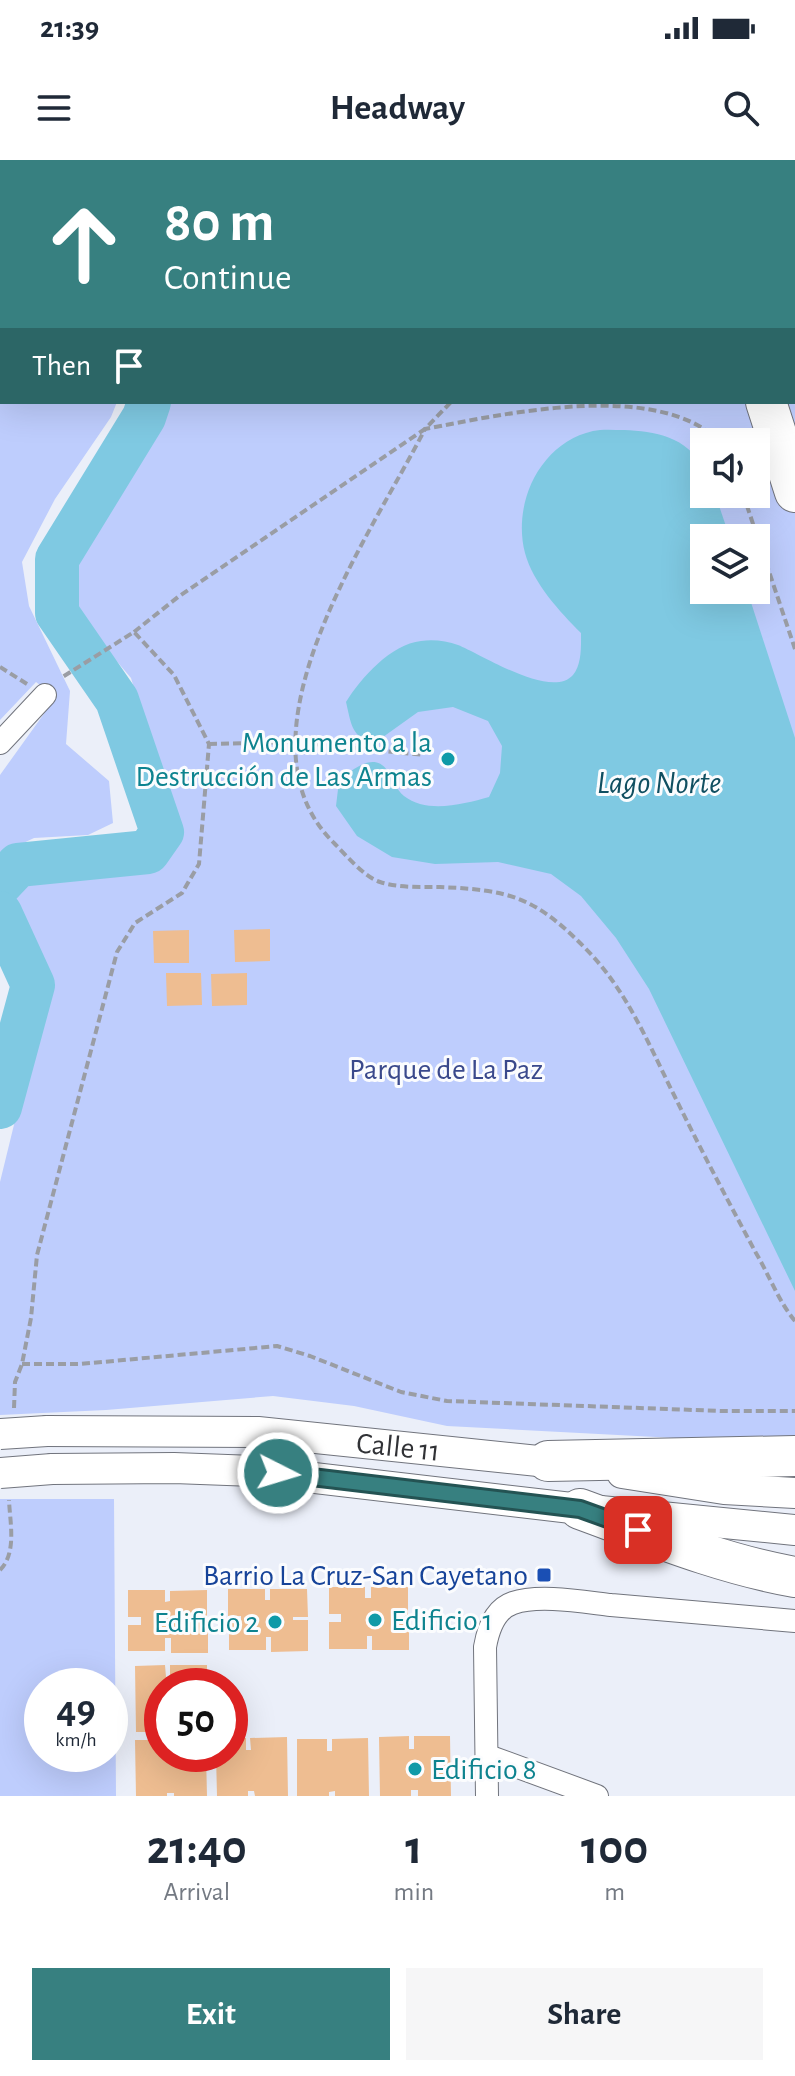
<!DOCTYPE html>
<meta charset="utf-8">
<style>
:root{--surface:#fff;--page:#f6f6f7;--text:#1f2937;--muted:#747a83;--accent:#378080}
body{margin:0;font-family:"Alegreya Sans",sans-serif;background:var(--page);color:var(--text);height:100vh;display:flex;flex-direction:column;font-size:30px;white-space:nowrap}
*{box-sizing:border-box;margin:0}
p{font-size:26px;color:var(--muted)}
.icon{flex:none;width:44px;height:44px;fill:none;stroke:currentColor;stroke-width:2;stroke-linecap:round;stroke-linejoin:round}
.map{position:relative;height:1636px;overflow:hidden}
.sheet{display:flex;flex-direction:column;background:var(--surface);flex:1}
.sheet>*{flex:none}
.guide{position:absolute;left:0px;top:0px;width:796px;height:244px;box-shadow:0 8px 32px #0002;background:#378080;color:#fff;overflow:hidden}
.controls{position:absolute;left:690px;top:268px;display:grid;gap:16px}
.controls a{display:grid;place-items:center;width:80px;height:80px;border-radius:0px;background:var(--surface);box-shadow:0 8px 32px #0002;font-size:40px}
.speed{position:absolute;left:24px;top:1508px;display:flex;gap:16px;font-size:40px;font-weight:700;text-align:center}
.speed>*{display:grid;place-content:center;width:104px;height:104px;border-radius:50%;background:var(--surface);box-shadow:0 8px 32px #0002;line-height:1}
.speed small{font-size:20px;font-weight:400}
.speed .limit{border:12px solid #d22;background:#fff;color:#111}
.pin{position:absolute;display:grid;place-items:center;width:68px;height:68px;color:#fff;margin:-34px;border-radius:16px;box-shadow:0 4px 12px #0006}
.me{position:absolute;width:88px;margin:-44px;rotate:95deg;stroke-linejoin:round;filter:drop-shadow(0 0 6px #0008)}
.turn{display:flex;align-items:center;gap:28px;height:168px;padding:0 32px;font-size:36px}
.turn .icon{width:104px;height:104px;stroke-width:2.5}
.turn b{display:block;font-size:56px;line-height:68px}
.then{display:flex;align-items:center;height:76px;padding:0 32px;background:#0003;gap:16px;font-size:30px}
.eta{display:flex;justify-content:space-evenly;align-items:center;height:136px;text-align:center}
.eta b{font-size:48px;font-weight:600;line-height:56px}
.cta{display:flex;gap:16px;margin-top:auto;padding:16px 32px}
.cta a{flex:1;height:92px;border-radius:0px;background:var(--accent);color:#fff;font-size:32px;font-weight:600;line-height:92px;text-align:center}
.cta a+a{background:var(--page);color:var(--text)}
.status{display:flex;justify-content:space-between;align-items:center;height:56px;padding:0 40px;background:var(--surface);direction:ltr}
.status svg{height:22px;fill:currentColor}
header{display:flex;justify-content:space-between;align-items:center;height:104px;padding:0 32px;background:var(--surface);font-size:36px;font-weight:600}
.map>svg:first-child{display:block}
.green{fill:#becdfd;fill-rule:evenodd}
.water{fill:#7fc9e2}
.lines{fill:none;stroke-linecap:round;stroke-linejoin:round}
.river{stroke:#7fc9e2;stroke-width:44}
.building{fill:#eebd91}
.lane-casing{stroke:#71747d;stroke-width:13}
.street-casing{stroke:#71747d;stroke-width:24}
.secondary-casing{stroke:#71747d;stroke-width:32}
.highway-casing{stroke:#71747d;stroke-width:42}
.path{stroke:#9a9da4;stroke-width:4;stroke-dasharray:8 4;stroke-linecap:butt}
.lane{stroke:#fff;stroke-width:11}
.street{stroke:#fff;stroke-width:22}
.secondary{stroke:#fff;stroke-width:30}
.highway{stroke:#fff;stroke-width:40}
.secondary-bridge-casing{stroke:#71747d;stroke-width:32;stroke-linecap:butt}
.secondary-bridge{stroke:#fff;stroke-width:30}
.route-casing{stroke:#245353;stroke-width:20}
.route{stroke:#378080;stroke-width:14}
.culture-dot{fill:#0f9aa8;stroke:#fbfcfe;stroke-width:3}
.transit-dot{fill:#1a4fb4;stroke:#fbfcfe;stroke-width:3}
.labels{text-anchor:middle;stroke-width:6;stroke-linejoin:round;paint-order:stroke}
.culture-label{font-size:30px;fill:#0d838f;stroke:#fbfcfe;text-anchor:end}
.park-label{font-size:30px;fill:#3a498c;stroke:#fbfcfe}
.street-label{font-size:30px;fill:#313236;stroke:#fbfcfe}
.transit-label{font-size:30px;fill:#164399;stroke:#fbfcfe;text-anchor:end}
.water-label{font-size:32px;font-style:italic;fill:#104f61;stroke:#fbfcfe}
</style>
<div class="status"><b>21:39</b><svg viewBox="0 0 49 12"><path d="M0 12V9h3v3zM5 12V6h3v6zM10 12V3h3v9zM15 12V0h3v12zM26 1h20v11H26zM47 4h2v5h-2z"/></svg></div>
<header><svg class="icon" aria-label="menu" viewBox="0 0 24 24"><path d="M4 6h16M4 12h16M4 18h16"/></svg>Headway<svg class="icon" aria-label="search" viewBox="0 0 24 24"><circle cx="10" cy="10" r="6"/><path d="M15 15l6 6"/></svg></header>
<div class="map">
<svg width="795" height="1636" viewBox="0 0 795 1636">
<rect width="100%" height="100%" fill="#ebeff9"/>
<g class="green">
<path d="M0 0H205L2 2V242H117L111 257 55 339 22 402 29 446 70 531 66 584 109 621 113 663 88 675 34 678 0 694V615L56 537 36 522 0 560Z"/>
<path d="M244 0H795V1281L675 1278 447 1266 354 1246 273 1236 106 1250 0 1255V1022L45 838 41 803 12 740 29 720 151 703 181 682 131 518 75 452 71 410 83 397 170 242H794V2H243ZM704 282H756V334H704ZM704 378H756V430H704Z"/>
<path d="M0 1339H114L116 1636H0ZM42 1526H110V1594H42Z"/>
</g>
<path class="water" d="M624 270C654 271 688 277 703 308 706 315 704 326 704 334H715L730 378H704V430H747L795 578V1131L649 829 616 778 581 736 551 714 498 702 435 704 392 697 357 676 336 646 339 621C351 611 373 591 387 610 393 618 396 630 404 636 427 654 464 644 489 637L500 613 502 586 488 561 453 547 418 552 376 582C351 580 351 562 346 542 361 518 391 484 421 481 433 479 447 481 458 485 481 494 551 540 573 515 582 504 581 486 581 473 560 452 533 423 525 393 512 343 540 283 593 271 602 269 614 270 624 270Z"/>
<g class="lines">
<g class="river">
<path d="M230 2V0"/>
<path d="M0 724 18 705 148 692 162 672 117 540 57 453V399L144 257 149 242"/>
<path d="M0 753 33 825 0 947"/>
</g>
</g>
<g class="building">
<path d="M270 769V801L235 802 234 770Z"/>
<path d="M189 770V803H154L153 771Z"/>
<path d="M166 813H201L202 845 167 846Z"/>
<path d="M247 813V845L212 846 211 814Z"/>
<path d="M329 1427H365V1438H371V1427H408V1456H394V1458H409V1490H372V1476H367V1489H329V1462H341V1454H329Z"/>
<path d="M228 1429H265V1440H270V1429H307L308 1457H293V1460H308V1491L271 1492V1477H266V1490H229V1463H241V1456H228Z"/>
<path d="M128 1430H165V1442L170 1441V1431L207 1430V1458H192V1462H208V1493H171V1478H165V1491H128V1465H141V1457H128Z"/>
<path d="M165 1505 166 1517H170V1505H207V1526H162V1572H136L135 1506Z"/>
<path d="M409 1576V1589H414V1576H450L451 1636H418V1630H411V1636H380L379 1577Z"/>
<path d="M287 1577 288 1636H255L254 1631H248V1636H217L216 1594H230V1578H246V1590H251L250 1578Z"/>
<path d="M368 1578 369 1636H335V1631L329 1632V1636H297V1579H327V1591H332V1579Z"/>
<path d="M135 1580H162V1594H206L207 1636H174V1633H167V1636H136Z"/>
</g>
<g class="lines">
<g class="lane-casing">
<path id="lane" d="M0 102H2"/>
</g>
<g class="street-casing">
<g id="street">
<path d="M0 583 45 535"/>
<path d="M488 1596 597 1636"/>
<path d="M487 1636 485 1487C488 1470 495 1449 513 1443 539 1434 584 1442 611 1445 673 1450 734 1456 795 1461"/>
</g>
</g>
<g class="secondary-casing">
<g id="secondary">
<path id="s1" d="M47 1271 258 1272 567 1304"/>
<path d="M52 1309 174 1308 254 1311 580 1349 795 1370"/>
<path d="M622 1313 724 1329 795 1333"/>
</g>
</g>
<g class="highway-casing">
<g id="highway">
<path d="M686 0 687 2"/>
<path d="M744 0 745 2"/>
<path d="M794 146 795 149"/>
<path d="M766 242 795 332"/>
<path d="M548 1301 795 1296"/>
<path d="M580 1349C651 1375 721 1404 795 1417"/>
</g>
</g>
<g class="path">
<path d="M566 2 567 0"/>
<path d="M720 282C658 219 504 254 425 269 373 372 226 577 334 683 346 695 364 717 380 722 399 728 421 727 440 727 510 730 535 737 585 788 627 830 649 885 675 937 701 990 728 1041 756 1093 769 1115 779 1142 795 1161"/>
<path d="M743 334 795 489"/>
<path d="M134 472 178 437 425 269 451 242"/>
<path d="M0 507 27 524"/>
<path d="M209 584 294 582 424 595"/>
<path d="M22 1204H80L277 1186 310 1196 401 1232 447 1241 722 1251H795"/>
<path d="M14 1248 15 1222 22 1204 31 1158 37 1095 117 792 135 763 182 733 199 704 209 584 174 515 134 472 61 518"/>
<path d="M0 1410C17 1393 10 1363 9 1340"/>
</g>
<use href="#lane" class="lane"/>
<use href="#street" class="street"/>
<use href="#secondary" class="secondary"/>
<use href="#highway" class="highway"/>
<g class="secondary-bridge-casing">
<g id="secondary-bridge">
<path d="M0 1274 47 1271"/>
<path d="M0 1313 52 1309"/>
</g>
</g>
<use href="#secondary-bridge" class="secondary-bridge"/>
</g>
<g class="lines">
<g class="route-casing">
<path id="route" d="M278 1313 580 1349 638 1370"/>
</g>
<use href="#route" class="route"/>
</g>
<g class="culture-dot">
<circle cx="448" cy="599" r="8"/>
<circle cx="375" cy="1460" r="8"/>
<circle cx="275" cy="1462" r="8"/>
<circle cx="415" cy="1609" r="8"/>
</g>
<rect class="transit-dot" x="536" y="1407" width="16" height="16" rx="4"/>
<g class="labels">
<g class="culture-label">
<text x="432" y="592">Monumento a la<tspan x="432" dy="34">Destrucción de Las Armas</tspan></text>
<text x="391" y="1470" text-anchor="start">Edificio 1</text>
<text x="259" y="1472">Edificio 2</text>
<text x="431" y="1619" text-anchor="start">Edificio 8</text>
</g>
<g class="park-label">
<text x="446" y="919">Parque de La Paz</text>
</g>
<g class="street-label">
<text dy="10" stroke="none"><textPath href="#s1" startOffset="352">Calle 11</textPath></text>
</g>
<g class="transit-label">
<text x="528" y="1425">Barrio La Cruz-San Cayetano</text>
</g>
<g class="water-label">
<text x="659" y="633">Lago Norte</text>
</g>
</g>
</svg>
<div class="controls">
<a><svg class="icon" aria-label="sound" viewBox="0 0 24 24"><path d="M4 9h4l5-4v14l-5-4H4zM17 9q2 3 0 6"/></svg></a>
<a><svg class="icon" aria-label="layers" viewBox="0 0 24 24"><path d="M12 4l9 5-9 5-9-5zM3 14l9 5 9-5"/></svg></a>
</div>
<div class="speed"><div>49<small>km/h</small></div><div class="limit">50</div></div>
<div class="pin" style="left:638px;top:1370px;background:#d93025"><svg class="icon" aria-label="arrive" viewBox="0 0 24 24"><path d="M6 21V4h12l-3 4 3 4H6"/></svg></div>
<svg class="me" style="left:278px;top:1313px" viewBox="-20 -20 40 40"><circle r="17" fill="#378080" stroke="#fff" stroke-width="3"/><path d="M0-11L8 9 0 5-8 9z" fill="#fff"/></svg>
<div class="guide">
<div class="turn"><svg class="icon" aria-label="ahead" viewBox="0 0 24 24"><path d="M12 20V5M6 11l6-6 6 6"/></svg><div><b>80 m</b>Continue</div></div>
<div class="then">Then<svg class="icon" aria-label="arrive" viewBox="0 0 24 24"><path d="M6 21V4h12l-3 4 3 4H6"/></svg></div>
</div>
</div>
<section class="sheet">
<div class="eta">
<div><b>21:40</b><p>Arrival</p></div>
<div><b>1</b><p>min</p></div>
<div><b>100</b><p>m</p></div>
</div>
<div class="cta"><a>Exit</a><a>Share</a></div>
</section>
